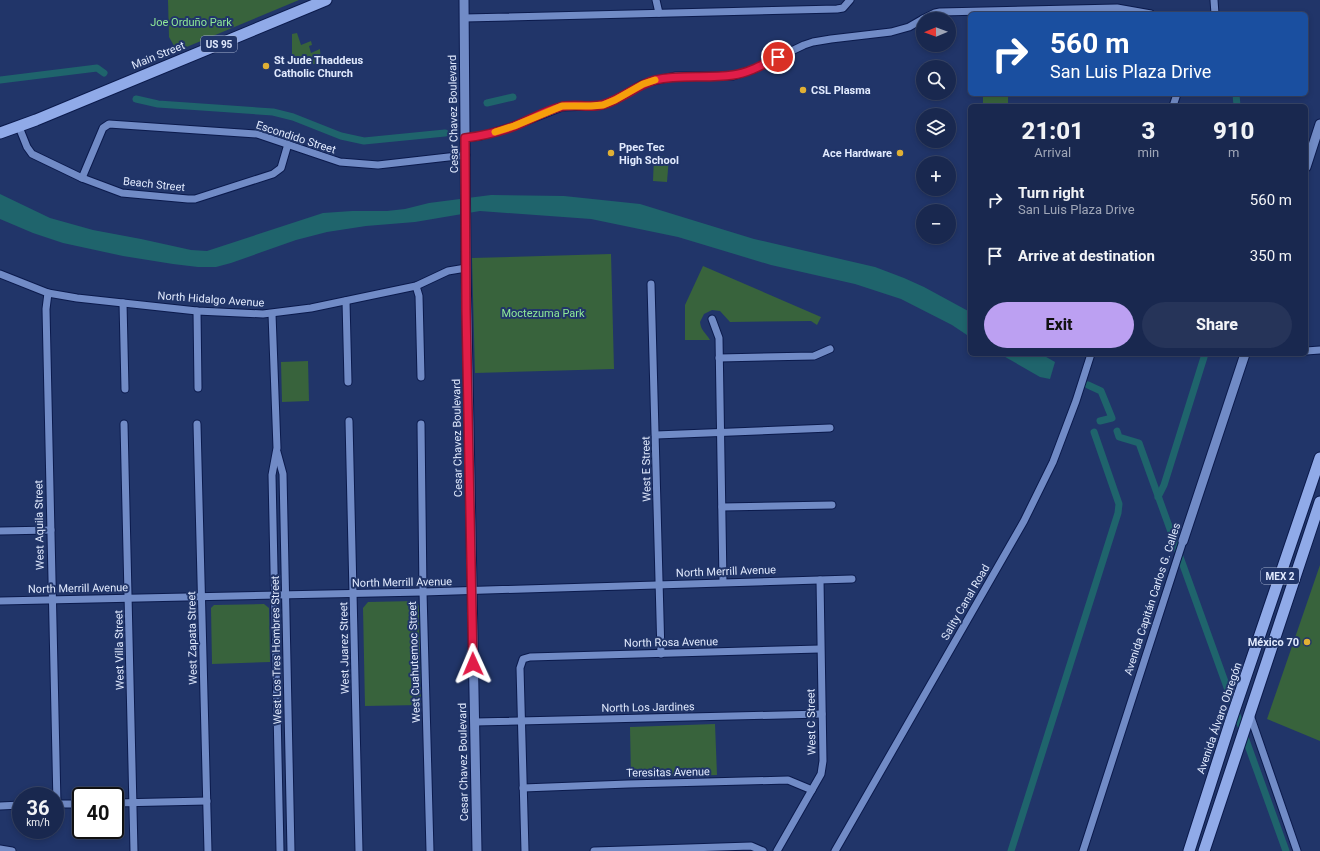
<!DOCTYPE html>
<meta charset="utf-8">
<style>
:root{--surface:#19284f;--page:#263459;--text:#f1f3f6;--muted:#9fa6b7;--line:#374466;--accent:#bca0f2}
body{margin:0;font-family:Roboto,sans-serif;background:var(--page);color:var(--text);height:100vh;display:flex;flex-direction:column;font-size:15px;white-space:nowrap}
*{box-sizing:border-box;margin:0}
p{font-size:13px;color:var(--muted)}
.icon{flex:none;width:22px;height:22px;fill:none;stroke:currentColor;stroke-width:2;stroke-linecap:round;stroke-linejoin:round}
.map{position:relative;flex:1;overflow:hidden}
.side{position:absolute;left:968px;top:104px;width:340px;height:252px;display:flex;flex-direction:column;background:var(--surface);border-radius:6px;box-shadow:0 2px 6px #0003,0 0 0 1px var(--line)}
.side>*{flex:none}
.banner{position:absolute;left:968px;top:12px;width:340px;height:84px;border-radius:6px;box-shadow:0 2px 6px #0003,0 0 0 1px var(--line);background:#1a4fa0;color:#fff;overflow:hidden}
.needle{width:26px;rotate:269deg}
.buttons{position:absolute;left:916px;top:12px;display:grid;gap:8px}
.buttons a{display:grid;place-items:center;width:40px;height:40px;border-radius:50%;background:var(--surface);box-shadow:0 2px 6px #0003,0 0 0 1px var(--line);font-size:20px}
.speed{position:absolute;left:12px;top:787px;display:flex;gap:8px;font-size:20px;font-weight:700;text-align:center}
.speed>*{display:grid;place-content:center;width:52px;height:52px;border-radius:50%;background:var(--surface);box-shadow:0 2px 6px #0003,0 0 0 1px var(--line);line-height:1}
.speed small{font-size:10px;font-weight:400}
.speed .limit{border:2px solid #111;border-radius:6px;background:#fff;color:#111}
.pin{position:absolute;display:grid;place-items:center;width:34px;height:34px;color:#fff;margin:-17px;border:2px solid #fff;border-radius:50%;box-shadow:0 1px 4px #0007}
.me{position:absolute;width:44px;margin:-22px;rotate:359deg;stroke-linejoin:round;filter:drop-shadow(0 0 3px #0008)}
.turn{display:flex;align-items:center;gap:14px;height:84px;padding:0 16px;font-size:18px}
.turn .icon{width:52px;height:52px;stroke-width:2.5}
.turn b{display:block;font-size:28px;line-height:34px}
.eta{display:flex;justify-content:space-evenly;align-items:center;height:68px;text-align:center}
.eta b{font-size:24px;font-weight:800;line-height:28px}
.cta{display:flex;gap:8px;margin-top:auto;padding:8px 16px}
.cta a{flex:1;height:46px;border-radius:24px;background:var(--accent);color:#111;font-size:16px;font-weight:800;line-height:46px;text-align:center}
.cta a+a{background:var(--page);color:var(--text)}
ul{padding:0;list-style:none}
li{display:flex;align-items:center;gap:12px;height:56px;padding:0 16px}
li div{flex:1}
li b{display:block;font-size:15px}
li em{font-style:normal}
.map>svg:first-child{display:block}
.green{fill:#38633c}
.water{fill:#1f646c}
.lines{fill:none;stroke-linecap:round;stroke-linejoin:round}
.canal{stroke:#1f646c;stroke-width:7}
.minor-casing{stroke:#0b1a4c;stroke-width:9}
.tertiary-casing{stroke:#0b1a4c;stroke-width:11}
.trunk-casing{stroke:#0b1a4c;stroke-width:13}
.minor{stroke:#718bc6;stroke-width:7}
.tertiary{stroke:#718bc6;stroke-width:9}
.trunk{stroke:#90aae8;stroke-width:11}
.route-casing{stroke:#92132f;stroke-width:10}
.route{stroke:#e11d48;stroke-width:7}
.slow{stroke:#f59e0b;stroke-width:7}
.poi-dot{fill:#e0b034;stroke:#213569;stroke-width:1.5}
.labels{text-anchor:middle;stroke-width:4;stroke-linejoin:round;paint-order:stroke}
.shield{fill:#213569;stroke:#a7b4d1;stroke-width:1}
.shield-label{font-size:10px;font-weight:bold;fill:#e1eafe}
.park-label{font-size:11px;fill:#8fe997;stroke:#213569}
.street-label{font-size:11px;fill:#e1eafe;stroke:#213569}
.poi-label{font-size:11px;font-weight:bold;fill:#e1eafe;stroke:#213569;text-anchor:start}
</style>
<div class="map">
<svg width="1320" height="851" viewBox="0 0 1320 851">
<rect width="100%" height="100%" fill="#213569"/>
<g class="green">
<path d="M168 0H299L177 51 169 37Z"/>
<path d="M297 33 301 45 311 41 312 45 309 46 311 53 320 49 321 64H292V34Z"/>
<path d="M1008 95V106H983V96Z"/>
<path d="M654 156 669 157 667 182 653 181Z"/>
<path d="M611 254 614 369 475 373 472 258Z"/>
<path d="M703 266 821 317 817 325 811 321 730 322 720 311 712 310 704 314 700 322C701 331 706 333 710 340H685V305Z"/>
<path d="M308 361 309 401 282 402 281 362Z"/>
<path d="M1320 565V741L1267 719Z"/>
<path d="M415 601 419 606 421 705 365 706 363 608 368 602Z"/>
<path d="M264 604 269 608 270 662 212 664 211 608 214 605Z"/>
<path d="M715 724 717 775 631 778 630 727Z"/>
</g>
<g class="water">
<path d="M0 194 50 218 93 230 141 239 191 250 207 251 323 213 352 211H387L405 209 429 203 491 195 564 196 640 204 754 239 875 267 904 278 924 287 970 312V337L952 325 901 299 855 284 771 265 678 237 591 219 480 211 415 222 366 226 327 232 296 240 231 263 216 267H198L173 264 123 256 63 243 33 233 0 219Z"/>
<path d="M1000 354H1041L1055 362 1050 379 1040 377Z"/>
</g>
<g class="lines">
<g class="canal">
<path d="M0 80 97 68 104 73"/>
<path d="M1236 94 1237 106"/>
<path d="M136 99 158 104 273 112 293 117 341 136 364 141 445 133"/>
<path d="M487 103 513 97"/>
<path d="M1088 385 1101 391 1112 418 1100 421"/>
<path d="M1117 431 1119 437 1139 443 1286 851"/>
<path d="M1158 497 1164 485 1205 354"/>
<path d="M1011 851 1118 513 1119 504 1094 432"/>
</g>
<g class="minor-casing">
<g id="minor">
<path d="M656 0 659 13"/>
<path d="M1214 0 1215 14"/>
<path d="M464 18 837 9 843 8 850 0"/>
<path d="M923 19 935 13 940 12 1117 8 1151 14"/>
<path d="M1173 106 1177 94"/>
<path d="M19 127 27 147 32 154 82 178 122 193 188 199H195L273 174 281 168 288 144"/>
<path d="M465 138 481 136 511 127 562 107 591 106 603 105 615 100 643 84 653 81 676 76H733L754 69 804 45 813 42 831 39 891 32 909 27 923 19"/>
<path d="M82 178 103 128 109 124 257 134 340 162 378 165 466 155"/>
<path d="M0 274 48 293 77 298 197 311 263 314 311 308 416 286 448 271 466 268"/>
<path d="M651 284 661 654"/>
<path d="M416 286 419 296 421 377"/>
<path d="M48 293 46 309 57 804"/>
<path d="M346 301 348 382"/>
<path d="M123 303 125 389"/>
<path d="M197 311 198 388"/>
<path d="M272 314 277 448 272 475 280 851"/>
<path d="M712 319 719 338 723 582"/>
<path d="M1306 351 1320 350"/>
<path d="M719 358 814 356 830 349"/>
<path d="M349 421 359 851"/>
<path d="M124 424 134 851"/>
<path d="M197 424 208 851"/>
<path d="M421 424 423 592 430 851"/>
<path d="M656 435 830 428"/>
<path d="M277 452 283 474 291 851"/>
<path d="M722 507 832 505"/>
<path d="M0 531 51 530"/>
<path d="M0 601 423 592 852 579"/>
<path d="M1250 715 1297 851"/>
<path d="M475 722 822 714"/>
<path d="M523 788 628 784 788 780 812 790"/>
<path d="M115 803 207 801"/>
<path d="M55 804H81"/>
<path d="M0 806 21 805"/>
<path d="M0 849 12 851"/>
<path d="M525 851 520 668 523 659 530 657 820 649"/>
<path d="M594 851 751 846 763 851"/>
<path d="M777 851 821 774 823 761 820 580"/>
<path d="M835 851 1024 521 1053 462 1076 401 1091 354"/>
<path d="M1083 851 1183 541"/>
</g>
</g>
<g class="tertiary-casing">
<g id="tertiary">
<path d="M464 0 466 268 477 851"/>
<path d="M1306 167 1320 124"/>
<path d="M1183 541 1245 354"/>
</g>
</g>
<g class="trunk-casing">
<g id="trunk">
<path d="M0 133 36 120 326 0"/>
<path d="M1189 851 1231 720 1320 458"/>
<path d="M1204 851 1320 502"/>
</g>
</g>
<use href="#minor" class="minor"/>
<use href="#tertiary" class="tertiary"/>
<use href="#trunk" class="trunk"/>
</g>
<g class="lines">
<g class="route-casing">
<path id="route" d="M473 664 466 310 465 138C481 136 498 132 512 127 528 121 544 111 560 107 575 103 591 109 605 104 623 98 637 85 655 80 681 74 707 79 733 75 749 73 764 64 778 57"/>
</g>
<use href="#route" class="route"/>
<path class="slow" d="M495 132 514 126 562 106H591L603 105 615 100 643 84 655 80"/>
</g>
<g class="poi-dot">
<circle cx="266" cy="66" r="4"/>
<circle cx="803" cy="90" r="4"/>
<circle cx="611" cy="153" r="4"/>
<circle cx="900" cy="153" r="4"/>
<circle cx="1307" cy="642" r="4"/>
</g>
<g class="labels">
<g class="shield">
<rect x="201" y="36" width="36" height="16" rx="3"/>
<rect x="1261" y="568" width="38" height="16" rx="3"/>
</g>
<g class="shield-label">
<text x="219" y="48">US 95</text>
<text x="1280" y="580">MEX 2</text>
</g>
<g class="park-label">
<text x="191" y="26">Joe Orduño Park</text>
<text x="543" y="317">Moctezuma Park</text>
</g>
<g class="street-label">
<text transform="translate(158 55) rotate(-22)" y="4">Main Street</text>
<text transform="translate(453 114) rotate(-91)" y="4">Cesar Chavez Boulevard</text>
<text transform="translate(296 137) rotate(18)" y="4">Escondido Street</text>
<text transform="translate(154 184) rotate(6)" y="4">Beach Street</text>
<text transform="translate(211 299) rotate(4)" y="4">North Hidalgo Avenue</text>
<text transform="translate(457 438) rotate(-91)" y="4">Cesar Chavez Boulevard</text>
<text transform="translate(646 469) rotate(-91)" y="4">West E Street</text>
<text transform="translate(39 525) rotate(-91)" y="4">West Aquila Street</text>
<text transform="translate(726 571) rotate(-2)" y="4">North Merrill Avenue</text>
<text transform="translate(402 582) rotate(-1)" y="4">North Merrill Avenue</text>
<text transform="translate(78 588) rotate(-1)" y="4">North Merrill Avenue</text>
<text transform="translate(1152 599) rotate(-72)" y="4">Avenida Capitán Carlos G. Calles</text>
<text transform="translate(965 602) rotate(-60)" y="4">Sality Canal Road</text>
<text transform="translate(192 638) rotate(-91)" y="4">West Zapata Street</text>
<text transform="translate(671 642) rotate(-1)" y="4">North Rosa Avenue</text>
<text transform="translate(344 648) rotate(-91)" y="4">West Juarez Street</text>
<text transform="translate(119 650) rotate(-91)" y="4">West Villa Street</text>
<text transform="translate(276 650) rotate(-91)" y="4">West Los Tres Hombres Street</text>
<text transform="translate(414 662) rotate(-92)" y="4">West Cuahutemoc Street</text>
<text transform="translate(648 707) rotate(-1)" y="4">North Los Jardines</text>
<text transform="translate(1219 718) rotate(-71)" y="4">Avenida Álvaro Obregón</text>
<text transform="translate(811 722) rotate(-91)" y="4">West C Street</text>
<text transform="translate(463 762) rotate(-91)" y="4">Cesar Chavez Boulevard</text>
<text transform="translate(668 772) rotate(-1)" y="4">Teresitas Avenue</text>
</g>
<g class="poi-label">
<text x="274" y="64">St Jude Thaddeus<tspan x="274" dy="13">Catholic Church</tspan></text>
<text x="811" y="94">CSL Plasma</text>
<text x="619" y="151">Ppec Tec<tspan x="619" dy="13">High School</tspan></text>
<text x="892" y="157" text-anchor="end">Ace Hardware</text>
<text x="1299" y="646" text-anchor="end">México 70</text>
</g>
</g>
</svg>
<div class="buttons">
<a><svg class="needle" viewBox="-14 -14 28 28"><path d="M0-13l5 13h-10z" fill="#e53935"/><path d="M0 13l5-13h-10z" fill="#9fa6b7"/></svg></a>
<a><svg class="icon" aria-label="search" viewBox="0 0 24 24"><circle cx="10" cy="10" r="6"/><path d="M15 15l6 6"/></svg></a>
<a><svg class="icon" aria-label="layers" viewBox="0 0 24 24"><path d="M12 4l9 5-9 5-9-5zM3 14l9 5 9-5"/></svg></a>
<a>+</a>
<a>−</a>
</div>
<div class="speed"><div>36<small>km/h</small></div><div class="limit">40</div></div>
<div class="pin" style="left:778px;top:57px;background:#d93025"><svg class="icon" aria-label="arrive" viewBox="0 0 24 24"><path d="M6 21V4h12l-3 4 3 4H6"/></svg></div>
<svg class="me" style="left:473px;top:664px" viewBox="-20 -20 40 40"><path d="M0-17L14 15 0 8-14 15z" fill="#e11d48" stroke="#fff" stroke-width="4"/></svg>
<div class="banner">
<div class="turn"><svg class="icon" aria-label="right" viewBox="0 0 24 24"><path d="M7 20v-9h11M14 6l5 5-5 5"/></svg><div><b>560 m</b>San Luis Plaza Drive</div></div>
</div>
<section class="side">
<div class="eta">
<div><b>21:01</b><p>Arrival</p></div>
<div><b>3</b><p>min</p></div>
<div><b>910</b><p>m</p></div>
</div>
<ul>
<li><svg class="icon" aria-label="right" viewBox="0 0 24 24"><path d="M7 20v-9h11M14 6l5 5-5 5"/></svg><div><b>Turn right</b><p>San Luis Plaza Drive</p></div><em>560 m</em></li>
<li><svg class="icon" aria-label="arrive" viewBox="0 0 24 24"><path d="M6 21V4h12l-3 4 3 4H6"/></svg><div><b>Arrive at destination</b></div><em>350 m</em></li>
</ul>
<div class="cta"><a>Exit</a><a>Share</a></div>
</section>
</div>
